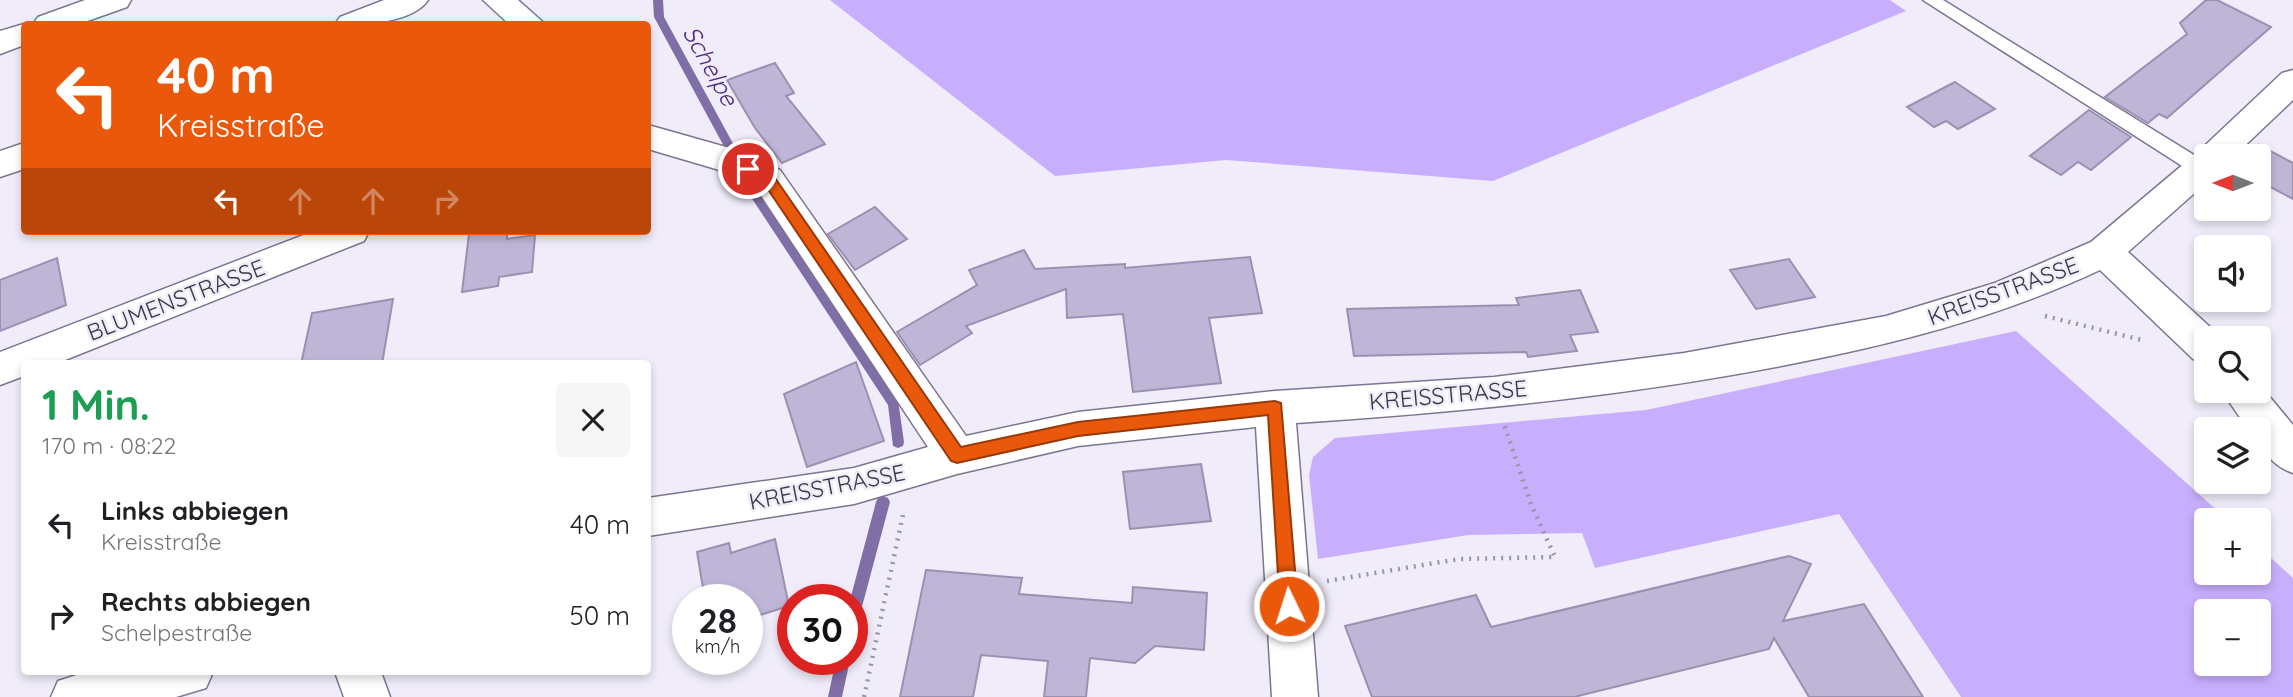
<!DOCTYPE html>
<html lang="de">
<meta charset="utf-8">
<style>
:root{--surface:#fff;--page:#f6f6f6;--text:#202124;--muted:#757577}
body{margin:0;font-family:Quicksand,sans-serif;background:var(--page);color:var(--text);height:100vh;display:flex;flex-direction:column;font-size:26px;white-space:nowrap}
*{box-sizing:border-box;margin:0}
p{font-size:23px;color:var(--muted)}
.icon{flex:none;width:38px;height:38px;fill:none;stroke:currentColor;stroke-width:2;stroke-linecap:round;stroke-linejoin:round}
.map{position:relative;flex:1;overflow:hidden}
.side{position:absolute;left:21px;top:360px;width:630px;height:315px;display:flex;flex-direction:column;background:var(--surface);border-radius:7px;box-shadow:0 4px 10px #0003}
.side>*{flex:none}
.guide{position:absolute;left:21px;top:21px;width:630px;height:214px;border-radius:7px;box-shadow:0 4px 10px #0003;background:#ea580c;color:#fff;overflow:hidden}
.needle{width:46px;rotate:270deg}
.controls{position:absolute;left:2194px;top:144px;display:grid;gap:14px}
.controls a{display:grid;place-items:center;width:77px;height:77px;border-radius:7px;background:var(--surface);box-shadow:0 4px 10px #0003;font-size:35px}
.speed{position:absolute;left:672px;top:584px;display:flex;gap:14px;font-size:35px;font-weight:700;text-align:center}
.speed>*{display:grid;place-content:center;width:91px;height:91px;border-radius:50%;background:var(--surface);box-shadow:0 4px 10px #0003;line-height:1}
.speed small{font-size:18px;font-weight:400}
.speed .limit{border:10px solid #d22;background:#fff;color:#111}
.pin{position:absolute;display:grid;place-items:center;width:60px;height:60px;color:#fff;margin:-30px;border:4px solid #fff;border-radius:50%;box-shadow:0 2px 7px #0007}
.me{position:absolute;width:77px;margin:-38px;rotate:356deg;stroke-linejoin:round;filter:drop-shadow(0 0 5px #0008)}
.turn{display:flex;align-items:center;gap:24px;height:147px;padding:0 21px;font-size:32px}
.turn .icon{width:91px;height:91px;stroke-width:2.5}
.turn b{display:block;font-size:49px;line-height:60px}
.lanes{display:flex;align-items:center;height:66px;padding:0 21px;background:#0003;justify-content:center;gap:35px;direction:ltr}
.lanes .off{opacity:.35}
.round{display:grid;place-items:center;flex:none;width:74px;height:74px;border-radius:7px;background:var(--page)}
.headline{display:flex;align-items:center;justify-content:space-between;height:119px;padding:0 21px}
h1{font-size:42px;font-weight:700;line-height:52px;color:#1e9e55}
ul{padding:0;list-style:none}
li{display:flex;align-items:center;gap:21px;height:91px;padding:0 21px}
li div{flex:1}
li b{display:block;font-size:26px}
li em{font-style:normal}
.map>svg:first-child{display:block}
.green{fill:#c8affd;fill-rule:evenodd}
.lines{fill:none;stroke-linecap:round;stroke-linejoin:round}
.stream{fill:#806ea6;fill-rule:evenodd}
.building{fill:#bfb5d7;stroke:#9a91b1;stroke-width:2}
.lane-casing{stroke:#7d7492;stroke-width:3}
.street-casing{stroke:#7d7492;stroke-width:3}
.path{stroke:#9995a2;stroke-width:4.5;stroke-dasharray:2 6;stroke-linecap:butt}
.lane{fill:#fff;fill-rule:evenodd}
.street{fill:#fff;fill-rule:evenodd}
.route{fill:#ea580c;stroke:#983908;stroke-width:2}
.labels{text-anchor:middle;stroke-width:5;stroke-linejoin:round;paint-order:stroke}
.street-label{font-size:23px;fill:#3b3744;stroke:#f0ecfa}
.water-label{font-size:24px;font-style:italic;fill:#4e2982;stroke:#f0ecfa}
</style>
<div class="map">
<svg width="2293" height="697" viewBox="0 0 2293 697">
<rect width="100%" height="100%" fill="#f0ecfa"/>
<g class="green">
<path d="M830 0H1890L1906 11 1493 181 1226 160 1055 176Z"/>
<path d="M2016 331 2228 520H2207V572H2259V547L2293 578V697H1961L1839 514 1595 568 1582 533 1468 535 1318 559 1309 475 1313 457 1335 438 1646 410ZM2207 611H2259V663H2207Z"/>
</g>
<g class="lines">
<g class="stream">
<path d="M653 0H663L664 17 736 149 735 152H727L654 17Z"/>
<path d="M755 190 759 191 898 400 904 442 903 446 898 448 893 446 888 405 751 197 749 194Z"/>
<path d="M883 496 888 498 890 502 859 618 857 623 852 625V600H850L876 502 878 498Z"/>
<path d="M836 660H850L842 697H828Z"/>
</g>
</g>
<g class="building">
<path d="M2206 0H2217L2271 27 2167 118 2159 114 2148 123 2105 97 2187 34 2180 23Z"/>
<path d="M775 63 794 93 786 96 825 144 782 163 755 128 727 80Z"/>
<path d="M1955 82 1995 109 1958 129 1946 121 1934 127 1907 107Z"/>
<path d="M2089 110 2131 137 2091 170 2078 162 2061 175 2030 156Z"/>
<path d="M2259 145 2293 163V199L2259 181Z"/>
<path d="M875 207 907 239 855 270 828 234Z"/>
<path d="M489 231H507V239L535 235 532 272 499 277 498 286 462 292 469 234Z"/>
<path d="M1024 250 1035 269 1125 264V268L1250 257 1262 313 1209 318 1221 383 1133 392 1123 314 1067 318 1066 289 966 326 972 333 920 365 897 332 977 285 969 270Z"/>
<path d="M57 258 66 305 0 331V280Z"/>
<path d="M1789 259 1815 297 1756 309 1730 270Z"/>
<path d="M1580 290 1598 332 1570 335 1577 351 1528 357 1526 352 1354 356 1347 309 1519 305 1516 298Z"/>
<path d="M393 299 382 364H301L312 313Z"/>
<path d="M856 362 884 441 807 467 784 394Z"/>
<path d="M1201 464 1211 521 1130 529 1123 472Z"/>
<path d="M775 539 789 606 747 619V600H705L697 552 729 543 731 553Z"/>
<path d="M1789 556 1811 564 1783 621 1864 604 1923 697H1809L1774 638 1769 649 1574 697H1372L1345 626 1476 595 1491 627Z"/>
<path d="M926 570 1022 578 1019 594 1132 603 1133 587 1207 593 1204 650 1155 646 1135 663 1090 658 1086 697H1044L1048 661 981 655 973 697H900Z"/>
</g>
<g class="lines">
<g class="lane-casing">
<path id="lane" d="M1923 0H1943L2207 163V173H2193Z"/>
</g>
<g class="street-casing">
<g id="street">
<path d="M85 0H131L127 7 79 24H33L38 17Z"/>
<path d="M384 0H428C413 23 360 26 335 24L340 17Z"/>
<path d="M483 0H518L545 24H509Z"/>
<path d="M24 24H27H24V45L0 54V31Z"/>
<path d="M2293 70V100L2234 156H2207V182L2128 252 2221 337 2207 338V363L2193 359 2100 270C1998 318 1891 345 1781 366 1619 397 1460 412 1296 423L1318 697H1272L1256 427 1078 446 957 474 854 504 648 536V498L854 468 928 447 756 188 716 169 648 149V125L740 151 780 170 966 436 1078 412 1275 391 1494 377 1684 353 1886 316 1995 283 2091 242 2198 152 2282 73Z"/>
<path d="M24 143V169L0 177V151Z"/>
<path d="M314 231H369L364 241 55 364H24V376L0 385V352Z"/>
<path d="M2259 384 2293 425V473C2273 466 2259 450 2259 429H2248L2221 390H2259Z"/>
<path d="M86 672H213L206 688 176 697H51L58 681Z"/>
<path d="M335 672H381L390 697H344Z"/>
</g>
</g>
<g class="path">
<path d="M2045 316 2142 340"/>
<path d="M1327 581 1459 559 1555 557 1531 504 1504 424"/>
<path d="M864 697 904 510"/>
</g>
<use href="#lane" class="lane"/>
<use href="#street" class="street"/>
</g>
<path class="route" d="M748 164 773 175 961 447 1078 422 1275 401 1281 403 1298 606 1295 612 1289 615 1282 612 1280 606 1268 415 1078 436 957 463 951 461 763 182 741 169Z"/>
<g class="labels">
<g class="street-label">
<text transform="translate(2003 291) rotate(-20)" y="8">KREISSTRASSE</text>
<text transform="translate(176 300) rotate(-21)" y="8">BLUMENSTRASSE</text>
<text transform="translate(1448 395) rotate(-5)" y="8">KREISSTRASSE</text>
<text transform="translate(827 487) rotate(-11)" y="8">KREISSTRASSE</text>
</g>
<g class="water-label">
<text transform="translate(710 66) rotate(61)" y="8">Schelpe</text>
</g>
</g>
</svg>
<div class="controls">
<a><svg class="needle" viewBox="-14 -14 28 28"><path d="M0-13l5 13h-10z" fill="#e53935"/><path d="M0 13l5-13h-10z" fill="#757577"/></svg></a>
<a><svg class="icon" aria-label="sound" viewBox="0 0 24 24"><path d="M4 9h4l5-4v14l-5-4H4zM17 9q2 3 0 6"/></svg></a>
<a><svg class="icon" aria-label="search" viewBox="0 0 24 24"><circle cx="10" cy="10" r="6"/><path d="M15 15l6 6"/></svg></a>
<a><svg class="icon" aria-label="layers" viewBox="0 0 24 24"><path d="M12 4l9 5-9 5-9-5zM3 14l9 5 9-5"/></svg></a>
<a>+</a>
<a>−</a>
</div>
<div class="speed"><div>28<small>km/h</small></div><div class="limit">30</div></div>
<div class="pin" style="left:748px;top:169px;background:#d93025"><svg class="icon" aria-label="arrive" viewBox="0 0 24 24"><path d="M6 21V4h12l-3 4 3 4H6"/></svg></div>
<svg class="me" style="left:1289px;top:606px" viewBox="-20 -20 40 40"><circle r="17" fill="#ea580c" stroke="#fff" stroke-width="3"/><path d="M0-11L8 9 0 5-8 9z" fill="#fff"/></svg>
<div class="guide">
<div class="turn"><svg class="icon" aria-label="left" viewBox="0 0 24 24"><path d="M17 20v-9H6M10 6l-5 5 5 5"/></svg><div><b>40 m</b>Kreisstraße</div></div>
<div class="lanes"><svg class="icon" aria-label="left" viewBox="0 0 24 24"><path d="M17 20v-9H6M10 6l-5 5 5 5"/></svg><svg class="icon off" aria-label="ahead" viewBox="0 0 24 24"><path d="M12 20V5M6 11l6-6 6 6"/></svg><svg class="icon off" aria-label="ahead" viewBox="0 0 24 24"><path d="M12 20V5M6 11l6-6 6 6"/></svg><svg class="icon off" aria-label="right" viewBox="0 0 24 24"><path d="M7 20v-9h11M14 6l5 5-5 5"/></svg></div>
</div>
<section class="side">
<div class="headline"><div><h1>1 Min.</h1><p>170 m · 08:22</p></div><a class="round"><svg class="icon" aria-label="close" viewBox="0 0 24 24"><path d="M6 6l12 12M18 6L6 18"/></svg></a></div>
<ul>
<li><svg class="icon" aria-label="left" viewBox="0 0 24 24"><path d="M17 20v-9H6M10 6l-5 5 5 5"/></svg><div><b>Links abbiegen</b><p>Kreisstraße</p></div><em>40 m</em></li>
<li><svg class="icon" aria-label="right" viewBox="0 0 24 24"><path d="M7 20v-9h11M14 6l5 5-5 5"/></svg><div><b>Rechts abbiegen</b><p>Schelpestraße</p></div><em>50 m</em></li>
</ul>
</section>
</div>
